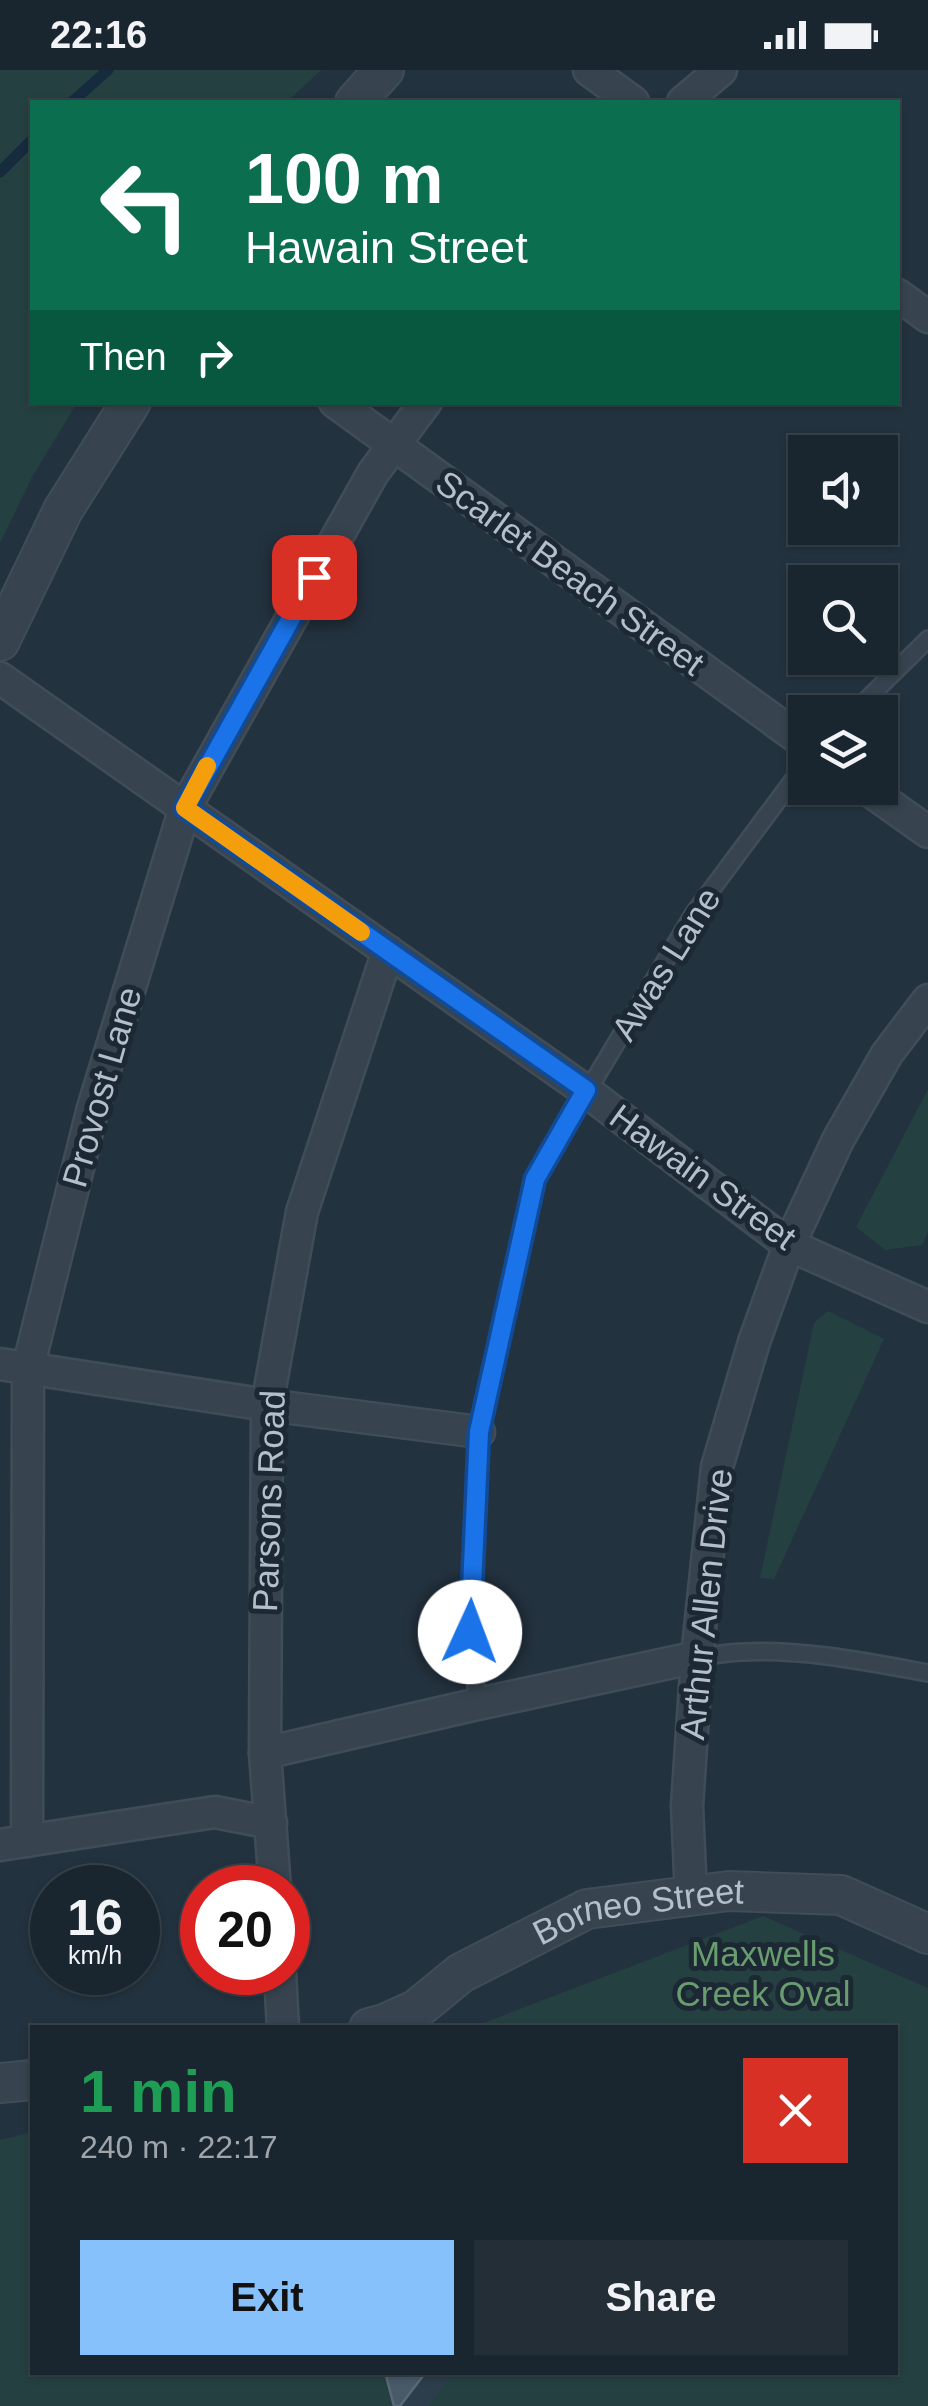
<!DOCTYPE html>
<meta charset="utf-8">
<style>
:root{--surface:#1a262f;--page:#232e37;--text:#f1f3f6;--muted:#9fa5aa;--line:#38434b;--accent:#86c1fc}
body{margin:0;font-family:Arial,sans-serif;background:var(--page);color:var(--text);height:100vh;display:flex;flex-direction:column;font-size:38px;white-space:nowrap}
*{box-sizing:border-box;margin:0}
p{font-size:32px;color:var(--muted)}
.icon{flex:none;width:55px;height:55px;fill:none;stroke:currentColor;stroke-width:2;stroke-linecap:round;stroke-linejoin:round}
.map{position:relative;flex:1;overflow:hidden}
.details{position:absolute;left:30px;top:1955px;width:868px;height:350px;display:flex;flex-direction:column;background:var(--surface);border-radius:0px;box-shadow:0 2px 8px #0004,0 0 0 2px var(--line)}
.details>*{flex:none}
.top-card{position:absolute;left:30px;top:30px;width:870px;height:305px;border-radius:0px;box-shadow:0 2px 8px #0004,0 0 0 2px var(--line);background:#0b6e4f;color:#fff;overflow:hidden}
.fabs{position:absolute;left:788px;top:365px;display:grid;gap:20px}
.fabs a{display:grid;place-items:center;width:110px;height:110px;border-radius:0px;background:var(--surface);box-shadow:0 2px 8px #0004,0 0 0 2px var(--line);font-size:50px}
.speed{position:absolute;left:30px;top:1795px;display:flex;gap:20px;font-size:50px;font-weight:700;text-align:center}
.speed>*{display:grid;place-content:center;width:130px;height:130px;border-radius:50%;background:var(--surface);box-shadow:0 2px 8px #0004,0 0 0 2px var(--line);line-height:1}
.speed small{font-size:25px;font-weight:400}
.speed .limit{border:15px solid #d22;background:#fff;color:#111}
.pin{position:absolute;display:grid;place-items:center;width:85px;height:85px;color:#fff;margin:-42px;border-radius:20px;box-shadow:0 5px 15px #0006}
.me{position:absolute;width:110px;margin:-55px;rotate:2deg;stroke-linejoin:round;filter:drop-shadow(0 0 8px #0008)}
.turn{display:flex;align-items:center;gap:35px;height:210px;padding:0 50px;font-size:45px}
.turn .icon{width:130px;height:130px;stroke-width:2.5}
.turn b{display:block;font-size:70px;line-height:85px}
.then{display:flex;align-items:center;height:95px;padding:0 50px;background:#0003;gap:20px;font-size:38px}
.round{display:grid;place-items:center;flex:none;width:105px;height:105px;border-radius:0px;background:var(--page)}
.overview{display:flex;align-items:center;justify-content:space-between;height:170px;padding:0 50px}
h1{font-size:60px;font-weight:800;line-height:75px;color:#1e9e55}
.action{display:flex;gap:20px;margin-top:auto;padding:20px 50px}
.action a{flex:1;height:115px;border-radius:0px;background:var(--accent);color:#111;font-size:40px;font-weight:800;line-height:115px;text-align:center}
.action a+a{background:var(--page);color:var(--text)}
.status{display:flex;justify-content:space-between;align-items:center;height:70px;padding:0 50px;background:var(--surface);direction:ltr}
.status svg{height:28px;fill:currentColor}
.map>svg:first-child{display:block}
.green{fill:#254040}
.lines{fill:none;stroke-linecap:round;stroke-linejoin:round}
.stream{stroke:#162b3e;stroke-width:11}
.service-casing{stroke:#404d58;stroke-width:20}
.minor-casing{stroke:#404d58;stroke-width:35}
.tertiary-casing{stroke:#404d58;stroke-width:42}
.service{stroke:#37444f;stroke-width:15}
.minor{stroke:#37444f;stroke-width:30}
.tertiary{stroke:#37444f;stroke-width:38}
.shaded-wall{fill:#2c3d4c}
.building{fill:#485968;stroke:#596977;stroke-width:2.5}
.route-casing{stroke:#114b97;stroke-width:25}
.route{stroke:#1a73e8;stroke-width:18}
.slow{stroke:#f59e0b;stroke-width:18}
.labels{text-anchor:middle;stroke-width:10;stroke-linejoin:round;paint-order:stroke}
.street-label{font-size:35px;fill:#b3bfca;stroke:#1c2934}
.park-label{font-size:35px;fill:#699c6f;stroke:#1c2934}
</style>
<div class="status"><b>22:16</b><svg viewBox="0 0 49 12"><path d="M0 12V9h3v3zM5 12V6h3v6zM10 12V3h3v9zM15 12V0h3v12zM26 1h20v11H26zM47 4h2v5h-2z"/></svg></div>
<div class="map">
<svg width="928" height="2336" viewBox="0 0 928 2336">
<rect width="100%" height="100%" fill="#23323f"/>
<g class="green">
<path d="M0 0H321L287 32H32V332L77 333 32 407 0 473Z"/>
<path d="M928 1019V1162L922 1175 885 1180 856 1157Z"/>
<path d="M828 1241 884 1269 774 1509 760 1508 814 1253Z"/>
<path d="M763 1846 928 1918V2336H0V2070L32 2062V2302H895V1958L473 1957Z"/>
</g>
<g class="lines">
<g class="stream">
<path d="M72 32 108 0"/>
<path d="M0 102 32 70"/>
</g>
<g class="service-casing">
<g id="service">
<path d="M854 642 928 569"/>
<path d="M697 1587C712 1586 728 1582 743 1582 805 1579 868 1592 928 1603"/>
<path d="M478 1634 470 1562 479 1362 535 1109 694 843 805 694"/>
</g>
</g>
<g class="minor-casing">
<g id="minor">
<path d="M589 0 633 32"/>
<path d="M683 32 721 0"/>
<path d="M898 225 928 247"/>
<path d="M335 332 805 673"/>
<path d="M0 608 586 1021 789 1175 928 1237"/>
<path d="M866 718 928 762"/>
<path d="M0 1294 267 1335 479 1362"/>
<path d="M265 1683 478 1634 697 1587"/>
<path d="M27 1771 28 1298 93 1038 185 738 373 403 426 332"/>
<path d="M0 1775 215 1742 271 1753"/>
<path d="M275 1818 265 1683 267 1335 302 1142 388 881"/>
<path d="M691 1826 687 1736 697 1587 717 1397 754 1272 789 1175 838 1070 887 984 928 930"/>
<path d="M280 1902 283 1958"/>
</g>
</g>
<g class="tertiary-casing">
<g id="tertiary">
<path d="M355 32 384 0"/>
<path d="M0 571 63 440 131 332"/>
<path id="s1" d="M369 1958 384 1954 417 1939 461 1903 587 1839 729 1821 841 1825 928 1864"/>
<path d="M0 2013 32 2010"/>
</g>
</g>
<use href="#service" class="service"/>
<use href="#minor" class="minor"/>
<use href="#tertiary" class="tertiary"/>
</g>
<path class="shaded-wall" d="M426 2302H455L429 2336H400Z"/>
<path class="building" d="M385 2302H426L400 2336H394Z"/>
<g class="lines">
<g class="route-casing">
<path id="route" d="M314 507 185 738 586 1020 535 1109 479 1362 470 1562"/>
</g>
<use href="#route" class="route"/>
<path class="slow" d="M207 696 185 738 361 862"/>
</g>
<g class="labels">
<g class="street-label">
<text transform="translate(570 503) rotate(36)" y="12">Scarlet Beach Street</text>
<text transform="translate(666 894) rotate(-58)" y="12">Awas Lane</text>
<text transform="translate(102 1017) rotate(-74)" y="12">Provost Lane</text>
<text transform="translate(703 1107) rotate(36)" y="12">Hawain Street</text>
<text transform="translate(269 1431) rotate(-88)" y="12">Parsons Road</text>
<text transform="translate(706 1534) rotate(-84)" y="12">Arthur Allen Drive</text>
<text dy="12" stroke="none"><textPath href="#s1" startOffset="300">Borneo Street</textPath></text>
</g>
<g class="park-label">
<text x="763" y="1896">Maxwells<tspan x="763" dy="40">Creek Oval</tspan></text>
</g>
</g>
</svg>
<div class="fabs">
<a><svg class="icon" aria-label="sound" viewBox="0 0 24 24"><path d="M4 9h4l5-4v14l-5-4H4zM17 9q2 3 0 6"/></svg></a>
<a><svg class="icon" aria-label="search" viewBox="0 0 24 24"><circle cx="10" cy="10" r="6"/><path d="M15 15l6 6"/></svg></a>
<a><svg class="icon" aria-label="layers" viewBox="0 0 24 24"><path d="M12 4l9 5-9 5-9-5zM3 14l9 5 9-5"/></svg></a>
</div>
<div class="speed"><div>16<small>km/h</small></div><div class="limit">20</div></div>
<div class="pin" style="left:314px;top:507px;background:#d93025"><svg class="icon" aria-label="arrive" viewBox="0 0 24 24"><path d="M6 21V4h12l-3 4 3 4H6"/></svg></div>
<svg class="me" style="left:470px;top:1562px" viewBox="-20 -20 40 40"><circle r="19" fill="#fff"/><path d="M0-13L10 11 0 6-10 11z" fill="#1a73e8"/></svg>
<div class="top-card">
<div class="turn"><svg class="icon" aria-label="left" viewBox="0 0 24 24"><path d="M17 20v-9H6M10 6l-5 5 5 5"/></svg><div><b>100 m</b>Hawain Street</div></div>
<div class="then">Then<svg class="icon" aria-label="right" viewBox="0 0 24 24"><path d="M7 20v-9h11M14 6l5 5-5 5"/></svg></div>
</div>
<section class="details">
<div class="overview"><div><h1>1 min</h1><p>240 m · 22:17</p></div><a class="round" style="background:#d93025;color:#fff"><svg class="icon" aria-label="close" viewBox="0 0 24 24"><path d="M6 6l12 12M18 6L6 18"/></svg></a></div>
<div class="action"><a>Exit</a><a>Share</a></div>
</section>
</div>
